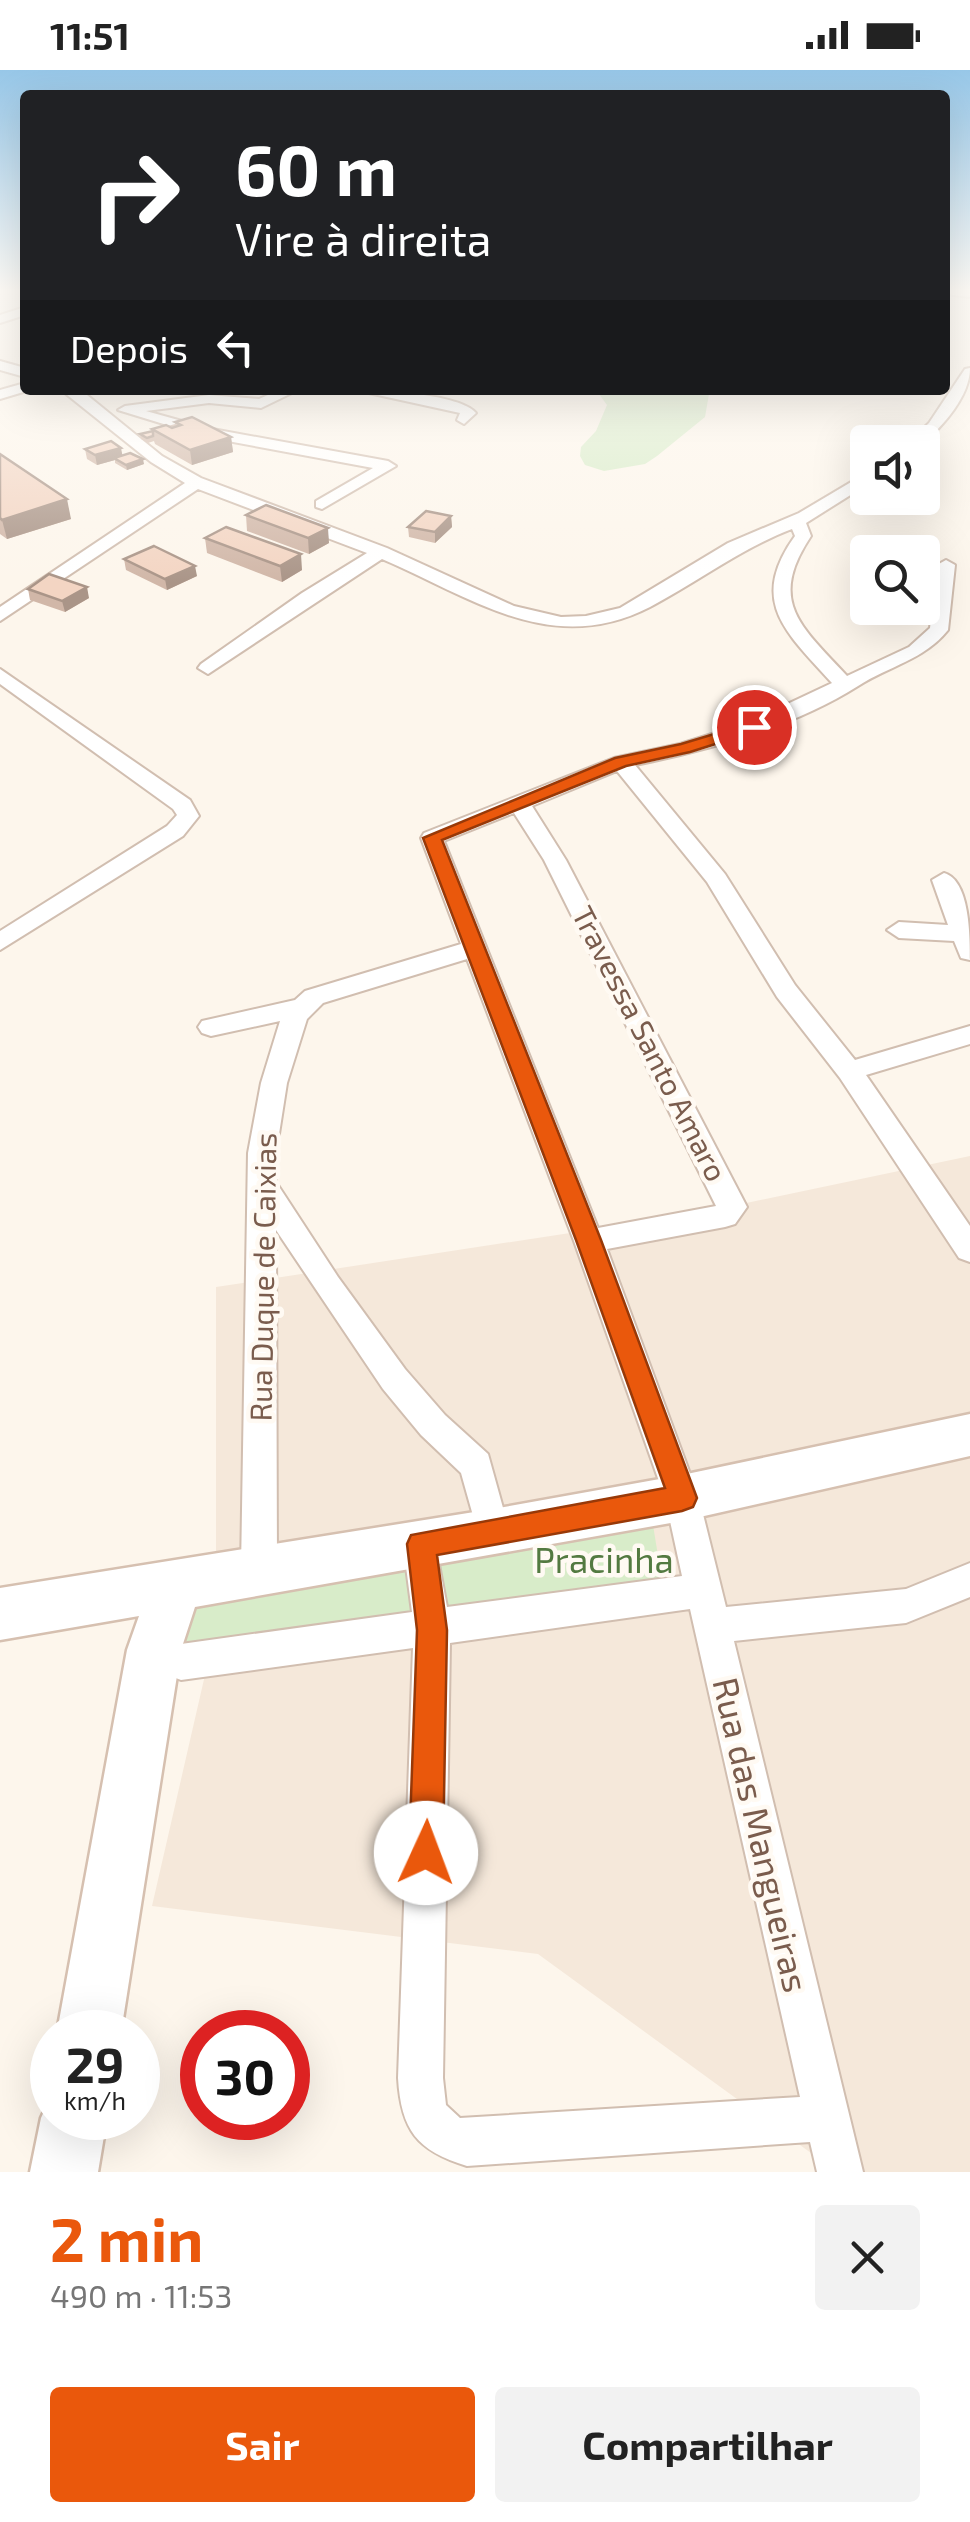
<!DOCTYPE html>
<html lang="pt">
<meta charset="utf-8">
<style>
:root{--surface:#fff;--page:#f2f2f2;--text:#222;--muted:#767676;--accent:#ea580c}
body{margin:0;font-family:"Exo 2",sans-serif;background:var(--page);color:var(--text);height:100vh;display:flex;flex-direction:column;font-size:38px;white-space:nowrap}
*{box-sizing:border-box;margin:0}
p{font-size:32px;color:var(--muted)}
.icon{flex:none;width:55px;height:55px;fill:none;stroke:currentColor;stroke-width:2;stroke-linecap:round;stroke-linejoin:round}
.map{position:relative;height:2102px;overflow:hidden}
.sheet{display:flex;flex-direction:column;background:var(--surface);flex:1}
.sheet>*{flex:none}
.guide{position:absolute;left:20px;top:20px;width:930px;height:305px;border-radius:10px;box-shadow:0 10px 40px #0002;background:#202124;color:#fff;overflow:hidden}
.tools{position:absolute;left:850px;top:355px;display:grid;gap:20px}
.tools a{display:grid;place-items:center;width:90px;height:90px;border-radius:10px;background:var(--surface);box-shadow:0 10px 40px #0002;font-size:50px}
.speed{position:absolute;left:30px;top:1940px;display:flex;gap:20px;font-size:50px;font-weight:700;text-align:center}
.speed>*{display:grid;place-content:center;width:130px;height:130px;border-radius:50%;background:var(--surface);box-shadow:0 10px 40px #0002;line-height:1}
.speed small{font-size:25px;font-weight:400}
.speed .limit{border:15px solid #d22;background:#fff;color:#111}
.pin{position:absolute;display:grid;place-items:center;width:85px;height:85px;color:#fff;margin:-42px;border:5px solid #fff;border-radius:50%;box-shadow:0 2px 10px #0007}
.me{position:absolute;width:110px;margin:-55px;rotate:2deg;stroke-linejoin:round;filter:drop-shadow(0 0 8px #0008)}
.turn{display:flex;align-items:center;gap:35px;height:210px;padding:0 50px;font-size:45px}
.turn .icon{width:130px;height:130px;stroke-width:2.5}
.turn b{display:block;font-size:70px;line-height:85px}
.then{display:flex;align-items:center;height:95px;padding:0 50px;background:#0003;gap:20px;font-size:38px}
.round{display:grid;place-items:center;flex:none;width:105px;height:105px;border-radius:10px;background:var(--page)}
.head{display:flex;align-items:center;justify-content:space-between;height:170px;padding:0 50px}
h1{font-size:60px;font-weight:700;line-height:75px;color:var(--accent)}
.action{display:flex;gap:20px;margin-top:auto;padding:20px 50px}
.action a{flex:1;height:115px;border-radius:10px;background:var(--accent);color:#fff;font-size:40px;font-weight:700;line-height:115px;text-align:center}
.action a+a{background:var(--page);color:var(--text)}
.status{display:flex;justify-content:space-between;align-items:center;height:70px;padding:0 50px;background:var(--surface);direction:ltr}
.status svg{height:28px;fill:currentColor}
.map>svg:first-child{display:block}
.residential{fill:#f5e8da}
.green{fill:#d8ecc9}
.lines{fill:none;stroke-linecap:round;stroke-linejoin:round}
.minor-casing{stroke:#d1beb0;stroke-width:4}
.secondary-casing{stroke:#d6c0b0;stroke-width:5}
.minor{fill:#fff;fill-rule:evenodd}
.secondary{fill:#fff;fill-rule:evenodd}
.wall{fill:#d1b7a8}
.shaded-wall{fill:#aa9588}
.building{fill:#f3d5c3;stroke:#aa9588;stroke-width:2.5}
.route{fill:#ea580c;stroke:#983908;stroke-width:2.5}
.labels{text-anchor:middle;stroke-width:9;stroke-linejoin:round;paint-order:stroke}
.street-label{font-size:30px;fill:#7a5c4d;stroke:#fffaf3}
.near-park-label{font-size:35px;fill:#537a41;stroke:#fffaf3}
.near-street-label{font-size:35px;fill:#7a5c4d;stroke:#fffaf3}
</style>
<div class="status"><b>11:51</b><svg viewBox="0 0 49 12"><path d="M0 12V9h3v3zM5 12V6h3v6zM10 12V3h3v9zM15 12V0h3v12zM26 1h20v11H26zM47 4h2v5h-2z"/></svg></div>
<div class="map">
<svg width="970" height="2102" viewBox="0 0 970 2102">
<rect width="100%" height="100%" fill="#fdf6ec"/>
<path class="residential" d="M970 1086V2102H837L538 1884 152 1836 216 1557V1217L694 1144Z"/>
<g class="green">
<path d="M596 320H718L709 324 705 347 657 386 645 394 604 401 585 395 580 386 581 377 596 361 607 335Z"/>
<path d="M652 1449 663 1516 169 1591 173 1530Z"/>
</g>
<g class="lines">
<g class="minor-casing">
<g id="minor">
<path d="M945 219H970V227L945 224Z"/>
<path d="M25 237V245L0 253V245Z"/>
<path d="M0 291 25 298V307L0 300Z"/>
<path d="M970 298C970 326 943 356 922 374L909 372 929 353 965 299Z"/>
<path d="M25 313V320H30L0 329V320Z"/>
<path d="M61 320H78L87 325 162 386 201 408 387 478 514 536 561 547 586 546 620 538 728 473 799 443 868 402V414L806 453 811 466C767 532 801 556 847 606L909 577 930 558 937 495 946 490 955 495 948 560C924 590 889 596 858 616 793 657 711 680 635 695L725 804 795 915 855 990 970 956V974L866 1005 970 1156V1192L959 1188 840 1008 777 927 707 812 617 701 532 736 566 790 747 1137 735 1154 725 1157 607 1179 699 1428 726 1537 906 1519 970 1493V1527L906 1553 734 1571 863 2102H817L810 2072 467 2096C417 2081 401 2060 398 2008L413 1578 181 1610 168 1605 162 1592 168 1579 181 1574 412 1542 403 1474 409 1462 421 1458 433 1462 447 1537 682 1506 665 1428 574 1171 467 889 323 933 307 949 287 1013 276 1083V1112L338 1207 405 1299 445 1345 488 1384 510 1463 505 1474 493 1479 481 1474 461 1403 421 1365 383 1319 276 1160 277 1499 272 1511 259 1516 246 1511 241 1499 248 1083 261 1013 280 951 211 966 202 963 198 957 202 951 295 930 305 921 461 874 421 768 424 763 614 688 680 674 747 653 832 613C786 562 748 532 795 466L792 459C740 479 699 511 650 537 551 588 471 527 382 489L208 604 198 598 201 594 302 523 367 483 198 419 0 551V537L185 413 151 392ZM514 743 544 790 716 1136 598 1158 444 771ZM690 1539 800 2027 460 2048 446 2035 443 2008 450 1573Z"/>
<path d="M279 320H298L261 338 209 333 146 341 207 358 388 391 396 396 322 439 316 437V431L373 398 206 367 118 340 125 336 209 325 259 329Z"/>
<path d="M355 320C381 320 460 324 476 343L464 354 457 350 460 343Z"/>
<path d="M0 599 190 730 199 746 183 766 0 880V861L167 756 177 745 173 739 0 614Z"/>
<path d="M944 803C970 810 970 867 970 890L961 888 954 871 899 868 887 860 899 852 948 855 932 810Z"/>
</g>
</g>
<g class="secondary-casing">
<g id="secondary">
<path d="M970 1344V1386L682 1451 195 1537 181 1580 121 1962H57L127 1580 139 1546 0 1570V1518L493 1439 682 1405Z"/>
<path d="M52 2024V2048H107L98 2102H30L41 2048Z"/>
</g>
</g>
<use href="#minor" class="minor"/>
<use href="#secondary" class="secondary"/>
</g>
<g class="wall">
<path d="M175 352 231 367 233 382 192 395 155 374 154 371 148 373 141 369 140 364 175 354Z"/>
<path d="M85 379 122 385 144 394 127 400 115 393V390L97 395 87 389Z"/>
<path d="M0 384 71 449 7 469 0 464Z"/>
<path d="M246 445 329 473 309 484 247 461Z"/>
<path d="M451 446 452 457 435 473 409 467 408 457Z"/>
<path d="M205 468 302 500 282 512 207 483Z"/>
<path d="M124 489 197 506 167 520 126 500Z"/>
<path d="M28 519 89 528 65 542 30 530Z"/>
</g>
<g class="shaded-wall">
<path d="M231 367 233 382 192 395 190 380Z"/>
<path d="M121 378 123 388H114L115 390 97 395 95 385Z"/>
<path d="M143 389 144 394 127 400 126 395Z"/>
<path d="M67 429 71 449 7 469 2 450Z"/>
<path d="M451 446 452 457 435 473V462Z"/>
<path d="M328 458 329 473 309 484 308 468Z"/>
<path d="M301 484 302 500 282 512 280 496Z"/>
<path d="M195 496 197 506 167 520 165 509Z"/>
<path d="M87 517 89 528 65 542 62 531Z"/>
</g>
<g class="building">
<path d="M192 347 231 367 190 380 152 359 166 355 172 358 181 355 175 352Z"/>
<path d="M153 361V366L147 368 140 364Z"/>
<path d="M111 371 121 378 95 385 85 379Z"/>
<path d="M130 383 143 389 126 395 114 388Z"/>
<path d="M0 384 67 429 2 450 0 448Z"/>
<path d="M266 435 328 458 308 468 246 445Z"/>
<path d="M426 441 451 446 435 462 408 457Z"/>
<path d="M226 457 301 484 280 496 205 468Z"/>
<path d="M154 476 195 496 165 509 124 489Z"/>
<path d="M49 504 87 517 62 531 28 519Z"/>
</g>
<linearGradient id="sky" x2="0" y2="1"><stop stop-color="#97c7e8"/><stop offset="0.43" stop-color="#fefbf6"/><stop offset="1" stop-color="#fefbf6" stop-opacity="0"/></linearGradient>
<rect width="970" height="513" fill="url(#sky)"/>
<path class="route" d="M754 652 760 653V660L690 682 626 696 442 770 601 1170 697 1428 693 1437 682 1441 437 1485 447 1560 443 1783 438 1795 426 1800 414 1795 409 1783 417 1560 407 1474 411 1465 665 1418 576 1170 423 768 615 688 681 674Z"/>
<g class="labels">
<g class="street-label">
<text transform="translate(649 974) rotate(63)" y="10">Travessa Santo Amaro</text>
<text transform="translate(264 1207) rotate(-89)" y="10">Rua Duque de Caixias</text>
</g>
<g class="near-park-label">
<text x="604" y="1503">Pracinha</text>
</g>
<g class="near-street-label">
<text transform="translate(760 1765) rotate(77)" y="12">Rua das Mangueiras</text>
</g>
</g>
</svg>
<div class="tools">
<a><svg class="icon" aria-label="sound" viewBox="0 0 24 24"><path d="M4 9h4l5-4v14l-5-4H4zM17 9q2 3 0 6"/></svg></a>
<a><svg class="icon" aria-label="search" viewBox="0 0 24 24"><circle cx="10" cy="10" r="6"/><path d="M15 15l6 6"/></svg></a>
</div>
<div class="speed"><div>29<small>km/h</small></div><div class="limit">30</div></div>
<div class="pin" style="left:754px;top:657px;background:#d93025"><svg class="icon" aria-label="arrive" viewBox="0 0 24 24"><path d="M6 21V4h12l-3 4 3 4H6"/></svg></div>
<svg class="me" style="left:426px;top:1783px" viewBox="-20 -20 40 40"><circle r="19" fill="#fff"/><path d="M0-13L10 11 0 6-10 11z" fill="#ea580c"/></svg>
<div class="guide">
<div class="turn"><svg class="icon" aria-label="right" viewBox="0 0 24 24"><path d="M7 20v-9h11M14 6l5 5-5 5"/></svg><div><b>60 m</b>Vire à direita</div></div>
<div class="then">Depois<svg class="icon" aria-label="left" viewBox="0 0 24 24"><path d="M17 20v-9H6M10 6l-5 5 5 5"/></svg></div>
</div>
</div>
<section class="sheet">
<div class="head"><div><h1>2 min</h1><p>490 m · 11:53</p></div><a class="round"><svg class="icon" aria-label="close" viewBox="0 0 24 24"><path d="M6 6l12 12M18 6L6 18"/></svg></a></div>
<div class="action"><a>Sair</a><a>Compartilhar</a></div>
</section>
